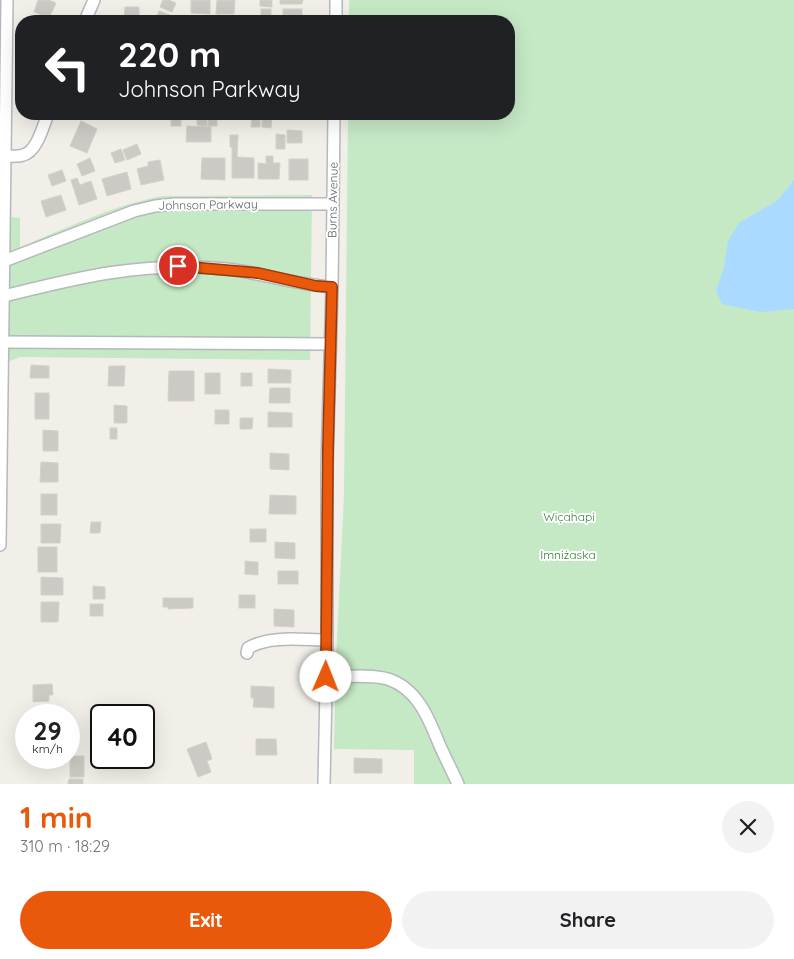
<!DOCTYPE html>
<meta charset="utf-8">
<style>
:root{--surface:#fff;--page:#f2f2f2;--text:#202124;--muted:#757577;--accent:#ea580c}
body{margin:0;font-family:Quicksand,sans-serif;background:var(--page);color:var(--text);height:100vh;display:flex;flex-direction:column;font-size:19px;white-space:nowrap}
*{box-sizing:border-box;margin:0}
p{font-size:16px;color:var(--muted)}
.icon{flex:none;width:28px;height:28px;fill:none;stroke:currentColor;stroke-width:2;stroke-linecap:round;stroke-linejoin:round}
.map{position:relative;height:784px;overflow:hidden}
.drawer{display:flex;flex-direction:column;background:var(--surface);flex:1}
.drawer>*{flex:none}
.top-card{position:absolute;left:15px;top:15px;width:500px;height:105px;border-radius:20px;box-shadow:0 5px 20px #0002;background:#202124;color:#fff;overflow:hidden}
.speed{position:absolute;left:15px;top:704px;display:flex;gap:10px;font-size:25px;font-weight:700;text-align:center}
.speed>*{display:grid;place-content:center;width:65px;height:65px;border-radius:50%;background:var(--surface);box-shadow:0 5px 20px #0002;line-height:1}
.speed small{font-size:12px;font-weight:400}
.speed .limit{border:2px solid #111;border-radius:8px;background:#fff;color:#111}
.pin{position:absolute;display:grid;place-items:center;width:42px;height:42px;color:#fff;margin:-21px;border:2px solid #fff;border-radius:50%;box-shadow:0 1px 5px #0007}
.me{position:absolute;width:55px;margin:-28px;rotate:1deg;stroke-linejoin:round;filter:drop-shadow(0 0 4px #0008)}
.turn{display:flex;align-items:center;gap:18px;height:105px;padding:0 20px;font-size:22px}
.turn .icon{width:65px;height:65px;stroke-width:2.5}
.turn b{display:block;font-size:35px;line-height:42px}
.round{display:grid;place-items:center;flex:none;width:52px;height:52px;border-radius:26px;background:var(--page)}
.summary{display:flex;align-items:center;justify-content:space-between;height:85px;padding:0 20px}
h1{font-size:30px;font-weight:700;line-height:38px;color:var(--accent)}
.button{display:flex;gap:10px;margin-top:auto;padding:10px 20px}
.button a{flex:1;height:58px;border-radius:30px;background:var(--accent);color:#fff;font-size:20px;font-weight:700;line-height:58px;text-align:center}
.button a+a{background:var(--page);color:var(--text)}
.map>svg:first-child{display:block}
.green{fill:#c5e8c5}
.water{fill:#aadaff}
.building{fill:#cccac5;stroke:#d6d1c6}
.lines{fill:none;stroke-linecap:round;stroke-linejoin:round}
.minor-casing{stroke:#b5b8bc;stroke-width:14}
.minor{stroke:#fff;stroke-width:11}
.route-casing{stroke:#983908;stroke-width:12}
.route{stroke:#ea580c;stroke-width:9}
.labels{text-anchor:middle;stroke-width:4;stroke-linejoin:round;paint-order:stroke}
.street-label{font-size:12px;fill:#5f6368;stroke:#fff}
.park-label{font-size:12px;fill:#348238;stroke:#fff}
</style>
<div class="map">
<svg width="794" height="784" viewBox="0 0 794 784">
<rect width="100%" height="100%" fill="#f1efe8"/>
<g class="green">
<path d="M349 0H794V784H414V750L334 749 336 659 344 496 348 114H509V21H349Z"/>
<path d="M312 195 310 360 20 357 0 365V216L20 218V247C67 228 113 205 163 196Z"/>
</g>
<path class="water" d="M794 180V309L760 312 722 304 716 291 724 268 728 241 739 223 778 200Z"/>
<g class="building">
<path d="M38 0H49L56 3 49 18 34 12Z"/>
<path d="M163 0H169L176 3 172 12 160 7Z"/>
<path d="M191 0H210V14L191 13Z"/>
<path d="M217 0H235L234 14H216Z"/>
<path d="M260 0H272V7L260 6Z"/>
<path d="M280 0H303L302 4H280Z"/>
<path d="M125 7H139V21H124Z"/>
<rect x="261" y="9" width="10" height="10"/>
<rect x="283" y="9" width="19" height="12"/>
<path d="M159 11 175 17 173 21H155Z"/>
<rect x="171" y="114" width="10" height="12"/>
<path d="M197 114H207V126L197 125Z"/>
<path d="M209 114H217V126H208Z"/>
<path d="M252 116H260V127H251Z"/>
<path d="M262 116H272L271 128 262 127Z"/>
<path d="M81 121 97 129 87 153 70 146Z"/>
<path d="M187 126 211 127V142H186Z"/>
<path d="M287 130 302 131V143H287Z"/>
<path d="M276 134 285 135V149H276Z"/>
<path d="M230 135H238L237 157 254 158V178H232V147H230Z"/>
<path d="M137 144 141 154 127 160 123 150Z"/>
<path d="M121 149 125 160 115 163 111 153Z"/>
<path d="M266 156H273V163H280L279 179H258V163L266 164Z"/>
<path d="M90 158 95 171 82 176 77 164Z"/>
<path d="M202 158H225V180L201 179Z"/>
<rect x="289" y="159" width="19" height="21"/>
<path d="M160 160 164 180 141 185 137 169 148 166V162Z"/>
<path d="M62 170 66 181 52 186 48 175Z"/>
<path d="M127 172 131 189 107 196 102 179Z"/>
<path d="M77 178 80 185 91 181 97 199 79 205 71 180Z"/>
<path d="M61 195 66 210 46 217 41 201Z"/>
<path d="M31 365 49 366V378H30Z"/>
<path d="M109 366H125L124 386H108Z"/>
<path d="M268 369 291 370V383H268Z"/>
<path d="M169 371H194V401H168Z"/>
<rect x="205" y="373" width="15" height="21"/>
<rect x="241" y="373" width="11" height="13"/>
<path d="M270 388H290V403H269Z"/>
<rect x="35" y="393" width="14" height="26"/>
<path d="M114 405 127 406V423H114Z"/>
<rect x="215" y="410" width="14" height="14"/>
<path d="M268 412 292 413V427H268Z"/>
<path d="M240 418H253L252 429H240Z"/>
<rect x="110" y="428" width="7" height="11"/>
<path d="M43 430 58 431V451H43Z"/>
<path d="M270 453 289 454V470L270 469Z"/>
<path d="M41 462 58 463V482H40Z"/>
<rect x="41" y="494" width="16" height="21"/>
<path d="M270 495 296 496V514H269Z"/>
<path d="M91 522H101L100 533H90Z"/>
<path d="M41 524H61L60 543H41Z"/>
<rect x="250" y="529" width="16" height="13"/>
<path d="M275 542 295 543V559L275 558Z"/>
<rect x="38" y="547" width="19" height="25"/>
<path d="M245 561 258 562V575L245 574Z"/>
<rect x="278" y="571" width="20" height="13"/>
<path d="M41 577 63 578V595H41Z"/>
<path d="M93 586 105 587V599H93Z"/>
<rect x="239" y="595" width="16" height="13"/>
<path d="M163 598H193V608L168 609V607H163Z"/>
<path d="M41 602H59L58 622H41Z"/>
<rect x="90" y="604" width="13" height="12"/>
<path d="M274 609 294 610V627L274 626Z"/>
<path d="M52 684 53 695H49V701L33 702V685Z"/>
<path d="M251 686 274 687V708L253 707 254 698H251Z"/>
<path d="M256 739H276L277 755H256Z"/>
<path d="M206 742 212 759 207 761 211 772 198 777 187 749Z"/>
<rect x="70" y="756" width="14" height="21"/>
<path d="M354 758 382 759V773H354Z"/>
<path d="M69 779H83V784H68Z"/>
</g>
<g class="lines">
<g class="minor-casing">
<g id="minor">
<path d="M85 21 94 0"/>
<path d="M336 21V0"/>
<path d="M6 156C11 156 18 157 23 155 37 152 43 126 48 114"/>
<path d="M4 261 134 211 155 206 176 204H332"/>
<path d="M0 297C79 277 144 261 227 269 262 273 297 285 332 287"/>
<path d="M4 342 330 344"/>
<path d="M0 545 7 0"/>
<path d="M247 653 248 648C271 635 302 640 327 640"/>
<path d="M326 677C344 677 371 674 388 679 418 689 429 719 440 746 446 759 452 771 458 784"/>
<path d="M324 784 327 640V466L332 287 334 114"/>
</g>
</g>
<use href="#minor" class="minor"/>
</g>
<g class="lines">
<g class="route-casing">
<path id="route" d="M178 266 258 273 316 286 332 287 328 449 326 677"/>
</g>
<use href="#route" class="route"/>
</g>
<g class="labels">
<g class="street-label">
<text transform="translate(333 200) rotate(-89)" y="4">Burns Avenue</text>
<text transform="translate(208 205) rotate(-1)" y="4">Johnson Parkway</text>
</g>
<g class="park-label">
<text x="569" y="521">Wic̣aḣapi</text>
<text x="568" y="559">Imniżaska</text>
</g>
</g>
</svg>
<div class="speed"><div>29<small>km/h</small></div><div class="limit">40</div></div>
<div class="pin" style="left:178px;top:266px;background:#d93025"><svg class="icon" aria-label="arrive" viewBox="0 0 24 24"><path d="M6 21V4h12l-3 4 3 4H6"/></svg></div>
<svg class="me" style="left:326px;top:677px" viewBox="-20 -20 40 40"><circle r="19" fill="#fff"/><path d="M0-13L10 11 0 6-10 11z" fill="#ea580c"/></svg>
<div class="top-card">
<div class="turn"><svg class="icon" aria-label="left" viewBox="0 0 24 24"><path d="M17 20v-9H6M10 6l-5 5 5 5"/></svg><div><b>220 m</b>Johnson Parkway</div></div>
</div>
</div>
<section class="drawer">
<div class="summary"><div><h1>1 min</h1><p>310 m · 18:29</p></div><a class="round"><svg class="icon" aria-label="close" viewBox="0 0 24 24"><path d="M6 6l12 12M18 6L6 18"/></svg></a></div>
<div class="button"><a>Exit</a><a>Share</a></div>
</section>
